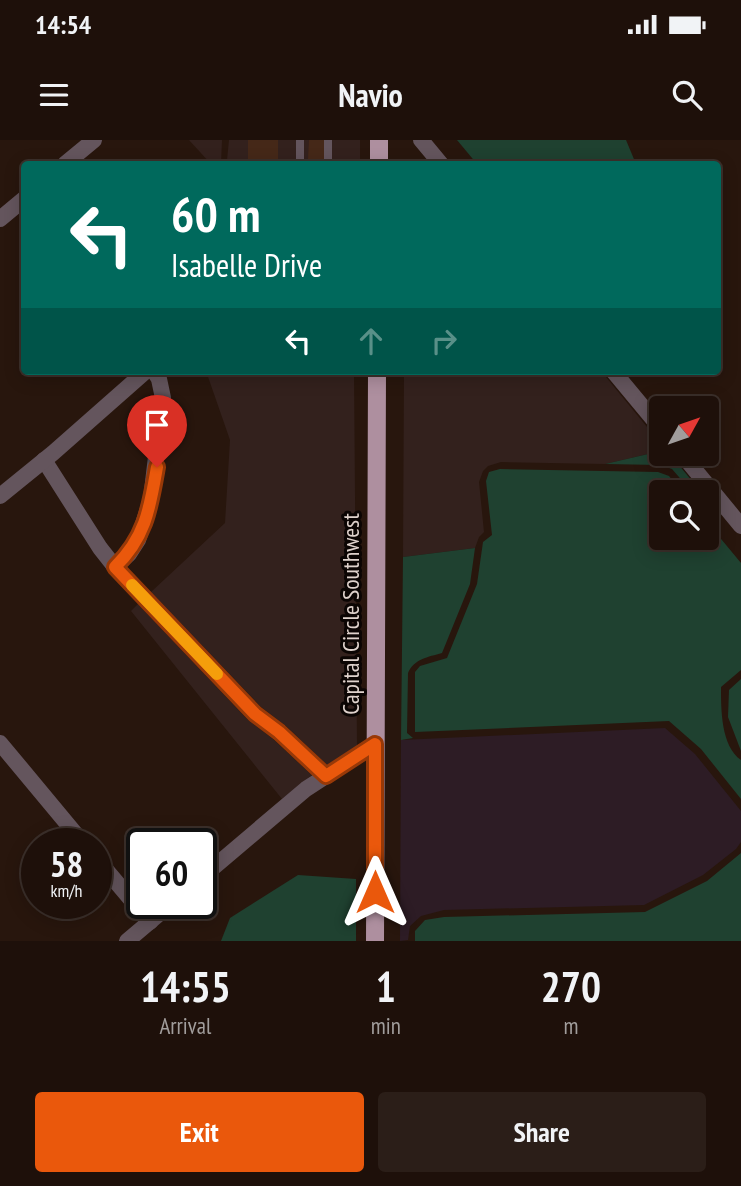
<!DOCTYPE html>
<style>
:root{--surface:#1e100a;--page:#2b1e18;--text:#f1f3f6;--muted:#a19d9c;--line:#3c302b;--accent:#ea580c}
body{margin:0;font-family:"PT Sans Narrow",sans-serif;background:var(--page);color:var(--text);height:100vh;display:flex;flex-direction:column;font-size:26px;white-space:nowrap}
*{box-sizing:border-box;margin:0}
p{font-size:23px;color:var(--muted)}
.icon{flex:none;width:38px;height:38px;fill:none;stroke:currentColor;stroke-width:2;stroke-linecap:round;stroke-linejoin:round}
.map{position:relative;height:801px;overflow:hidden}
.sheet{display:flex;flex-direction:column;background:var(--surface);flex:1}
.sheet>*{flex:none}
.top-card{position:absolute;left:21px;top:21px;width:700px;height:214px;border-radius:7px;box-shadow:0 4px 18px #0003,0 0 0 2px var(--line);background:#00695c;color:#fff;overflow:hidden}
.needle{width:46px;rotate:50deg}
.tools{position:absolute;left:649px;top:256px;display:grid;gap:14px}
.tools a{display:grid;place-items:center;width:70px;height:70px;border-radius:7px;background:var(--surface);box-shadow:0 4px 18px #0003,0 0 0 2px var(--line);font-size:35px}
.speed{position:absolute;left:21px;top:688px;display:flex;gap:14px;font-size:35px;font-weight:700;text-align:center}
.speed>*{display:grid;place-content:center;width:91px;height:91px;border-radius:50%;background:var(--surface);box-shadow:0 4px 18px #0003,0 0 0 2px var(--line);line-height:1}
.speed small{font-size:18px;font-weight:400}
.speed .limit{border:4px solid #111;border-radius:10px;background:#fff;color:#111}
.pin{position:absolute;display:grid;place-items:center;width:60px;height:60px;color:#fff;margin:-72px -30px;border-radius:50% 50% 50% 0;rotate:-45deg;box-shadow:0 0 7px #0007}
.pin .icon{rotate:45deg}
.me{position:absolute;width:77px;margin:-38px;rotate:0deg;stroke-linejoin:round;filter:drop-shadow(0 0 5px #0008)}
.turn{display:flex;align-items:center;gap:24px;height:147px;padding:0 35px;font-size:32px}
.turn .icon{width:91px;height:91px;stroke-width:2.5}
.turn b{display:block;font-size:49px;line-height:60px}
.lanes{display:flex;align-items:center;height:66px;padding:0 35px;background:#0003;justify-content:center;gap:35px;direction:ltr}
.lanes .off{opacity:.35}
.eta{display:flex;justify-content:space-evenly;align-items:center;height:119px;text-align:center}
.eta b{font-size:42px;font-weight:600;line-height:49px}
.cta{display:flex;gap:14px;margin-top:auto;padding:14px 35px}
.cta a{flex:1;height:80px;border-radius:7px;background:var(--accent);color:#fff;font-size:28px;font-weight:600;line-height:80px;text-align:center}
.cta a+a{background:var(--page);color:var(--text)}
.status{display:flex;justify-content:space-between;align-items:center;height:49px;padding:0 35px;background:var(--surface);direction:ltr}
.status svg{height:19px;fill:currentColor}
header{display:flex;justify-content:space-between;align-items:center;height:91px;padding:0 35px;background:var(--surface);font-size:32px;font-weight:600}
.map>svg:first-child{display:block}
.commercial{fill:#33211d}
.industrial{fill:#2d1c25}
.green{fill:#1f4130}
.building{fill:#452818}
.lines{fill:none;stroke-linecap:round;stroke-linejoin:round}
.lane{stroke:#64555d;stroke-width:8}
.street{stroke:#64555d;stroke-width:16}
.primary{stroke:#ae8f9f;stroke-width:18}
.route-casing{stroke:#983908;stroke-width:18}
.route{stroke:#ea580c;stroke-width:12}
.slow{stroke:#f59e0b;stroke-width:12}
.labels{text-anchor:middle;stroke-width:6;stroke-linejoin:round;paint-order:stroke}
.street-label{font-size:24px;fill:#dfd2cc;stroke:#0b0503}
</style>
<div class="status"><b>14:54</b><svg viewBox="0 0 49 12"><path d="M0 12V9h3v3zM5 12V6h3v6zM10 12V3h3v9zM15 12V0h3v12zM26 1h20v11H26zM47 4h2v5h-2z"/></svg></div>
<header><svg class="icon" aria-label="menu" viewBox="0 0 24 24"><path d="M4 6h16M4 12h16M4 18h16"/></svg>Navio<svg class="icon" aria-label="search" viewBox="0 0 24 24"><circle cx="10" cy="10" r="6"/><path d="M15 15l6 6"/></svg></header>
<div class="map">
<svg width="741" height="801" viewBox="0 0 741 801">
<rect width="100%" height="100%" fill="#28160d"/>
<g class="commercial">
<path d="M189 0H222L221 24H211Z"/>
<path d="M229 0H360V24H230L227 20Z"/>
<path d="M206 231H354L357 606 327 625 286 586 261 567 151 452 225 383 230 300Z"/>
<path d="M404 231H601L661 304V311L605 324 501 322 488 326 483 331 479 342 484 392 479 397 475 408 403 417Z"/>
<path d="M138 464 248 580 273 599 312 635 282 659 131 471Z"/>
</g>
<path class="industrial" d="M665 588 695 614 741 671V702L736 709 703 735 644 765 444 770 421 776 410 786 408 800 400 801 401 600Z"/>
<g class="green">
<path d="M457 0H626L636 24H477Z"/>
<path d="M661 311 669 313 701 352H692L672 329 660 325 605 324Z"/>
<path d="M500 329 658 332 669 336 682 352H662V397H707V382L741 423V530L721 547C721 570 721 606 741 620V659L701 609 669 581 415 592V532L420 526 447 518 477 444 483 402 492 395 486 341 489 332Z"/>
<path d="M475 408 470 444 442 513C428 517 414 519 408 533L407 593 413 598 401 600 403 417Z"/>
<path d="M741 539V611L728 577 729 550Z"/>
<path d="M741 713V801H415V791L425 780 444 777 645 772 707 741Z"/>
<path d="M298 735 356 739V801H221L230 778Z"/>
</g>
<g class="building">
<rect x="248" y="0" width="30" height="22"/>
<path d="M309 0H325V19H308Z"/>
</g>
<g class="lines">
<g class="lane">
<path d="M300 24V0"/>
<path d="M328 24V0"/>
</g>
<g class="street">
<path d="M421 0 441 24"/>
<path d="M65 24 94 0"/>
<path d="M0 79 24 59"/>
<path d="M613 231 662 290"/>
<path d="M681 313 741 386"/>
<path d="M44 320 100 408 115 427 255 574 279 592 325 636"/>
<path d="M0 356 53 313 146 231"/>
<path d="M115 427 129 414 138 400 151 359 163 258 159 239 154 231"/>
<path d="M0 603 84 704"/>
<path d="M96 718 150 782"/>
<path d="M201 738 306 649 375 604"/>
<path d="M127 801 172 763"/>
</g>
<g class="primary">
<path d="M379 24V0"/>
<path d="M375 801 377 231"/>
</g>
</g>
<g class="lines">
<g class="route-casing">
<path id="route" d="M157 327C150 367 146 397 115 427L255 574 279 592 326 636 375 604V752"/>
</g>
<use href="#route" class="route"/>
<path class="slow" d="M132 445 217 534"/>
</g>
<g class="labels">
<g class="street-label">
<text transform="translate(351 474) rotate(-90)" y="8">Capital Circle Southwest</text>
</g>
</g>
</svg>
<div class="tools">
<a><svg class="needle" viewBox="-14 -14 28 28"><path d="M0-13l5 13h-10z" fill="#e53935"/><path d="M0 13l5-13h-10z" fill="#a19d9c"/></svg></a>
<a><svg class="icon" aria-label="search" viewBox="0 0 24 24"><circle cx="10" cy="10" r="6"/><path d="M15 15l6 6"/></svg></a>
</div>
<div class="speed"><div>58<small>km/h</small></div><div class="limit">60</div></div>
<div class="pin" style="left:157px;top:327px;background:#d93025"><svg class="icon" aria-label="arrive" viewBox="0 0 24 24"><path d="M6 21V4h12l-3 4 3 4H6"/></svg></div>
<svg class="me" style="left:375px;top:752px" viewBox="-20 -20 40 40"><path d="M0-17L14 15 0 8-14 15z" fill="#ea580c" stroke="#fff" stroke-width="4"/></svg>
<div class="top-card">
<div class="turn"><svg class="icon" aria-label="left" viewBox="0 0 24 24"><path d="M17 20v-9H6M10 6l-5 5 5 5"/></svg><div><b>60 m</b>Isabelle Drive</div></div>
<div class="lanes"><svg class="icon" aria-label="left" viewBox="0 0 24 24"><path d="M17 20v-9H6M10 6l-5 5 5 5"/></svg><svg class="icon off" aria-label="ahead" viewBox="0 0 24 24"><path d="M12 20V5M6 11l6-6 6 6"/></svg><svg class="icon off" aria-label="right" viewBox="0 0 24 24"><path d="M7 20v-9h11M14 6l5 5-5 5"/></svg></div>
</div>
</div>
<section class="sheet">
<div class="eta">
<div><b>14:55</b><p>Arrival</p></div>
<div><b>1</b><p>min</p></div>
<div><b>270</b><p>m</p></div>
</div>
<div class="cta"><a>Exit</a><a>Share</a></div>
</section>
